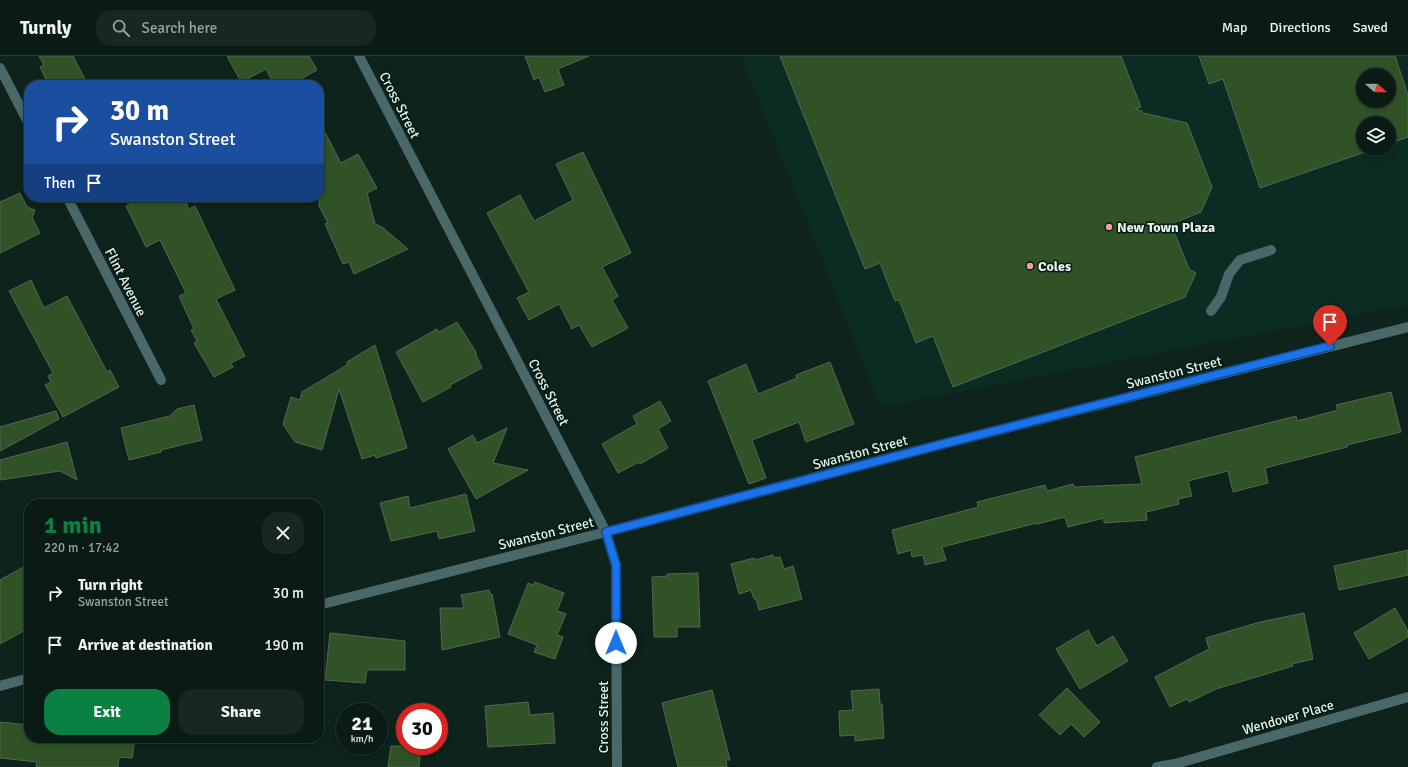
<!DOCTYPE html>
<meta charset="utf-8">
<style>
:root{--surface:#0a1a15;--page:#182722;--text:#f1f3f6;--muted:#99a1a0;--line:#2a3834;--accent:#0b8043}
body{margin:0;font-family:Signika,sans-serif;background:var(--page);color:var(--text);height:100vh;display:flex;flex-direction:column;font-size:15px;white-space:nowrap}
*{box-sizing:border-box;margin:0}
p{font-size:13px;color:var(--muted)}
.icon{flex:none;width:22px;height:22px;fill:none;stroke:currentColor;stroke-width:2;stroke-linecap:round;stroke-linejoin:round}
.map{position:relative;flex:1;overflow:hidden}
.panel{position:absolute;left:24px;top:443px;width:300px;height:244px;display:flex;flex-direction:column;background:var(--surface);border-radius:16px;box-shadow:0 2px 6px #0003,0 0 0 1px var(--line)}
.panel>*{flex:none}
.hud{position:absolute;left:24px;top:24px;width:300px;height:122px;border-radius:16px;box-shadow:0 2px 6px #0003,0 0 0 1px var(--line);background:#1a4fa0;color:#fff;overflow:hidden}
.needle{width:26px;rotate:111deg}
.controls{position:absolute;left:1356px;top:12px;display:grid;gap:8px}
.controls a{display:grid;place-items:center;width:40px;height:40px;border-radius:50%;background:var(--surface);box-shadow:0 2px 6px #0003,0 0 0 1px var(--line);font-size:20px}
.speed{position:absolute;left:336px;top:647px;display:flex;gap:8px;font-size:20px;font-weight:700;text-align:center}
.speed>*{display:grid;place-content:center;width:52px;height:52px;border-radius:50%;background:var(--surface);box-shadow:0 2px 6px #0003,0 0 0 1px var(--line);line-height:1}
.speed small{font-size:10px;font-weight:400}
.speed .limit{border:6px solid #d22;background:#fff;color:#111}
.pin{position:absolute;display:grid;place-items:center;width:34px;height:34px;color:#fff;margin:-41px -17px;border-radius:50% 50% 50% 0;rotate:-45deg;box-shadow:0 0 4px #0007}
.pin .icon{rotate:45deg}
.me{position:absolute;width:44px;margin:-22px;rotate:0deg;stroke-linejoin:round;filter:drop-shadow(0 0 3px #0008)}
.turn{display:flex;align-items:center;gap:14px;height:84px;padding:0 20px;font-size:18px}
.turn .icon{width:52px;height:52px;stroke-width:2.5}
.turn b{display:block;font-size:28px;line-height:34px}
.then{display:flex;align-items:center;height:38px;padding:0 20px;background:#0003;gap:8px;font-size:15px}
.round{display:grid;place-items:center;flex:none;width:42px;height:42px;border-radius:16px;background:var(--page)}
.headline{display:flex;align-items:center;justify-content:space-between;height:68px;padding:0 20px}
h1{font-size:24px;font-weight:800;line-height:30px;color:var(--accent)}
.cta{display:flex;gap:8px;margin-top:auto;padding:8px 20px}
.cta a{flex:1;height:46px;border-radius:16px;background:var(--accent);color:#fff;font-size:16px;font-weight:800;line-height:46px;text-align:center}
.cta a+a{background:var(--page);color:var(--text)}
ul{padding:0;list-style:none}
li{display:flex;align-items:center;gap:12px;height:52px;padding:0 20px}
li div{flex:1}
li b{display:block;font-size:15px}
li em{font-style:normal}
header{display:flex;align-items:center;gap:24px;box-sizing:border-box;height:56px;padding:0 20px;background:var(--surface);border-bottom:1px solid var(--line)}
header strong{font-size:19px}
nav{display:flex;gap:22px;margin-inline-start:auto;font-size:14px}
.search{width:280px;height:36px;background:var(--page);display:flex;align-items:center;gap:10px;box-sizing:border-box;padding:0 14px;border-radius:16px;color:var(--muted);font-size:15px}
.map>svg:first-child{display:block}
.built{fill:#0b2c22;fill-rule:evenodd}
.building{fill:#2f5327;stroke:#566553;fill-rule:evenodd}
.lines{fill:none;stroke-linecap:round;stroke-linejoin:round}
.service{stroke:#49686a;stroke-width:10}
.minor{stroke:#49686a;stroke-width:10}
.route-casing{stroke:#114b97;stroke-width:10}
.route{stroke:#1a73e8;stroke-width:7}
.poi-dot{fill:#f59b9b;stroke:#041a13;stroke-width:1.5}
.labels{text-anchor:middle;stroke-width:3;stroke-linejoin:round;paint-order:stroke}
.street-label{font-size:14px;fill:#e4f2ec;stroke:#041a13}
.poi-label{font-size:14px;font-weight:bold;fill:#e4f2ec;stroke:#041a13;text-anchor:start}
</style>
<header>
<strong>Turnly</strong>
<div class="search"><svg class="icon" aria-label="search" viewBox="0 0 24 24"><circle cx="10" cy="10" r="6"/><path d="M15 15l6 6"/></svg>Search here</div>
<nav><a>Map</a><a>Directions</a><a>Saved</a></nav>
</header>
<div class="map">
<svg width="1408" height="711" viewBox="0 0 1408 711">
<rect width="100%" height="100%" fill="#0d231c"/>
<path class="built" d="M741 0H1408V249L881 351ZM1363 19H1389V45H1363ZM1363 67H1389V93H1363Z"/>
<g class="building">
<path d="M39 0H73L88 29H49L40 11 44 9Z"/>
<path d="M227 0H309L317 14 290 29H274L266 13 241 26Z"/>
<path d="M525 0H589L558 13 564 29 545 36 539 21 534 24Z"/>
<path d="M780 0H1121L1141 51 1135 53 1142 55 1143 57 1187 67 1212 131 1201 156 1171 168 1189 213 1196 217 1185 241 953 331 933 280 916 287 899 244 895 245 880 207 865 213Z"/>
<path d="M1199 0H1395L1408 39V81L1389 88V67H1363V93H1374L1260 132 1223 23 1209 28ZM1363 19H1389V45H1363Z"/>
<path d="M319 65 341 107 358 98 377 132 367 137 375 168 382 171 408 193 354 218 349 206 343 208 325 168 328 167 319 150Z"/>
<path d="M583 96 631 197 602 211 618 240 612 244 628 272 592 291 579 269 572 273 559 248 529 264 517 242 529 236 487 157 520 139 534 165 573 144 556 108Z"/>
<path d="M20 137 27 151 35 154 32 162 40 177 0 197V146Z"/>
<path d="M144 141H183L189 153 195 150 235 234 216 243 245 300 231 307 233 311 214 321 194 287 197 285 191 274 194 273 179 240 186 237 160 184 146 191 126 150Z"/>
<path d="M31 224 44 252 67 240 107 316 110 314 119 331 63 361 45 329 51 326 48 320 53 317 9 235Z"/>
<path d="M457 266 476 296V299L482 312 450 329 451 331 423 346 396 296 437 273 439 276Z"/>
<path d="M375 289 407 392 376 402 375 399 362 403 339 333 322 394 295 386 283 368 291 341 300 344 302 336 347 309V306Z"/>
<path d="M830 306 854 368 806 386 799 366 752 384 766 422 749 428 708 325 746 308 758 338 797 322 796 319Z"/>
<path d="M1391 336 1401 376 1347 389V391L1265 412 1268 427 1233 436 1228 415 1188 425 1192 440 1178 443 1179 448 1146 456 1147 464 1104 467V462L1068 471 1065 461 1037 468V467L942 491 946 504 925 509 923 499 912 501 911 494 898 498 892 474 978 451 977 446 1045 429 1047 435 1073 428 1074 431 1142 428 1135 401 1296 360 1297 365 1338 354 1336 349Z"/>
<path d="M660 345 671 365 658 373 668 392 640 408 639 406 618 417 602 388 637 368 633 360Z"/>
<path d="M194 349 202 384 161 394V396L129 404 121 372 170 360 177 353Z"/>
<path d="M56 355 59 363 0 395V371Z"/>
<path d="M507 372 493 407 528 414 476 443 448 393 473 379 477 387Z"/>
<path d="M67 386 77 424 60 415 0 424V404Z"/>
<path d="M466 438 475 475 439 483 437 475 391 485 380 447 408 440 410 452Z"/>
<path d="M1408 494V519L1339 534 1334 510Z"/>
<path d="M773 499 774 502 780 501 784 513 793 510 802 543 759 554 756 543H754L751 534 739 538 731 508 754 502 755 504Z"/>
<path d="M29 508V572L0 588V524Z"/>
<path d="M698 517 700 571H677V581H654L652 521 668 520 667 518Z"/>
<path d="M535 526 564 537 557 555 566 558 557 579 563 581 555 603 534 596 537 589 508 578 528 527 533 529Z"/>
<path d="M489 534 491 539 492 538 500 581 442 594 440 552H464L461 539Z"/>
<path d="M1395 552 1408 575V581L1369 603 1354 577Z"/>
<path d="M1304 557 1313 603 1292 608 1293 610 1216 633 1189 646 1187 643 1170 651 1155 621 1209 593 1206 582 1260 566Z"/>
<path d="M1088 574 1097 590 1113 580 1128 605 1080 633 1056 593Z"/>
<path d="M330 577 405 585V614H367L365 627 325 624Z"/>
<path d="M1067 632 1100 666 1084 681 1071 668 1060 679 1039 659Z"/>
<path d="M879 633 880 648H882L884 682 855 685V679L840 680 839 655 853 654 851 635Z"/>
<path d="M712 634 730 704H726L727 711H678L662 647Z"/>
<path d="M528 646 530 659 553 657 555 687 488 691 485 650Z"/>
<path d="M0 666 29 669V682H135L132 702 119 701 118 711H36L37 706 0 702Z"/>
<path d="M391 690H421L419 711H388Z"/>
</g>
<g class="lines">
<path class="service" d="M1211 255 1221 241 1229 218 1240 204 1271 194"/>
<g class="minor">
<path d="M359 0 606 476 616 509 617 711"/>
<path d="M0 12 29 68"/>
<path d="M67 141 161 324"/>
<path d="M319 549 606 476 943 388 1408 271"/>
<path d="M0 630 29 622"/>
<path d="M1157 711 1175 708 1408 641"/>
</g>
</g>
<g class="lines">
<g class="route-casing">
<path id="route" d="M616 587V509L606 476 943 388 1330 290"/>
</g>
<use href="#route" class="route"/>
</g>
<g class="poi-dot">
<circle cx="1109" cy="171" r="4"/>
<circle cx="1030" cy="210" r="4"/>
</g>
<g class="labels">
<g class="street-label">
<text transform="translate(400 49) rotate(63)" y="5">Cross Street</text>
<text transform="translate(126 226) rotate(63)" y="5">Flint Avenue</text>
<text transform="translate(1174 316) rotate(-14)" y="5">Swanston Street</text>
<text transform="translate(549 336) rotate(63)" y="5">Cross Street</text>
<text transform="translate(860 396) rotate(-15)" y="5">Swanston Street</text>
<text transform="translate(546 477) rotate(-14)" y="5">Swanston Street</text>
<text transform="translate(603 661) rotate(-90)" y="5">Cross Street</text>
<text transform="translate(1288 661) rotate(-16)" y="5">Wendover Place</text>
</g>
<g class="poi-label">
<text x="1117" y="176">New Town Plaza</text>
<text x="1038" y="215">Coles</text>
</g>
</g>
</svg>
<div class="controls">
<a><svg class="needle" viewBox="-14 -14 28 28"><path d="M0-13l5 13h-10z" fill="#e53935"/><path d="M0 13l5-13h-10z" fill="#99a1a0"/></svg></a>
<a><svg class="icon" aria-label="layers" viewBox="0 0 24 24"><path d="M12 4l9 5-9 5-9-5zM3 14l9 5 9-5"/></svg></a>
</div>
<div class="speed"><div>21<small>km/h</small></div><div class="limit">30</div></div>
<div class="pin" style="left:1330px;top:290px;background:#d93025"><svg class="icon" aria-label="arrive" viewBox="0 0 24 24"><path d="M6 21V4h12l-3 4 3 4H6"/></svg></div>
<svg class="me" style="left:616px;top:587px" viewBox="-20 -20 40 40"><circle r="19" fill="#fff"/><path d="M0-13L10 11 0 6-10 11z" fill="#1a73e8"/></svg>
<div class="hud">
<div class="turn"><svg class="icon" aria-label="right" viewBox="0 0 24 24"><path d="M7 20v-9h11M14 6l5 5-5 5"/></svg><div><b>30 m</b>Swanston Street</div></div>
<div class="then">Then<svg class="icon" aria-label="arrive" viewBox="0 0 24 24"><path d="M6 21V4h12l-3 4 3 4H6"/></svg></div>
</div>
<section class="panel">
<div class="headline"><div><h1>1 min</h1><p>220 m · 17:42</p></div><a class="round"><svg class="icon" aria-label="close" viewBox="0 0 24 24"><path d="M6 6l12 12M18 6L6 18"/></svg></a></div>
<ul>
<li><svg class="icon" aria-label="right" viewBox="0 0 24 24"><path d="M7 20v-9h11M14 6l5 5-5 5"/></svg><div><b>Turn right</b><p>Swanston Street</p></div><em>30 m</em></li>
<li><svg class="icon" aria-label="arrive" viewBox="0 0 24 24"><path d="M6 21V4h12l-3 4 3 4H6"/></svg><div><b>Arrive at destination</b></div><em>190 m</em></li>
</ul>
<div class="cta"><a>Exit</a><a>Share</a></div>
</section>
</div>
